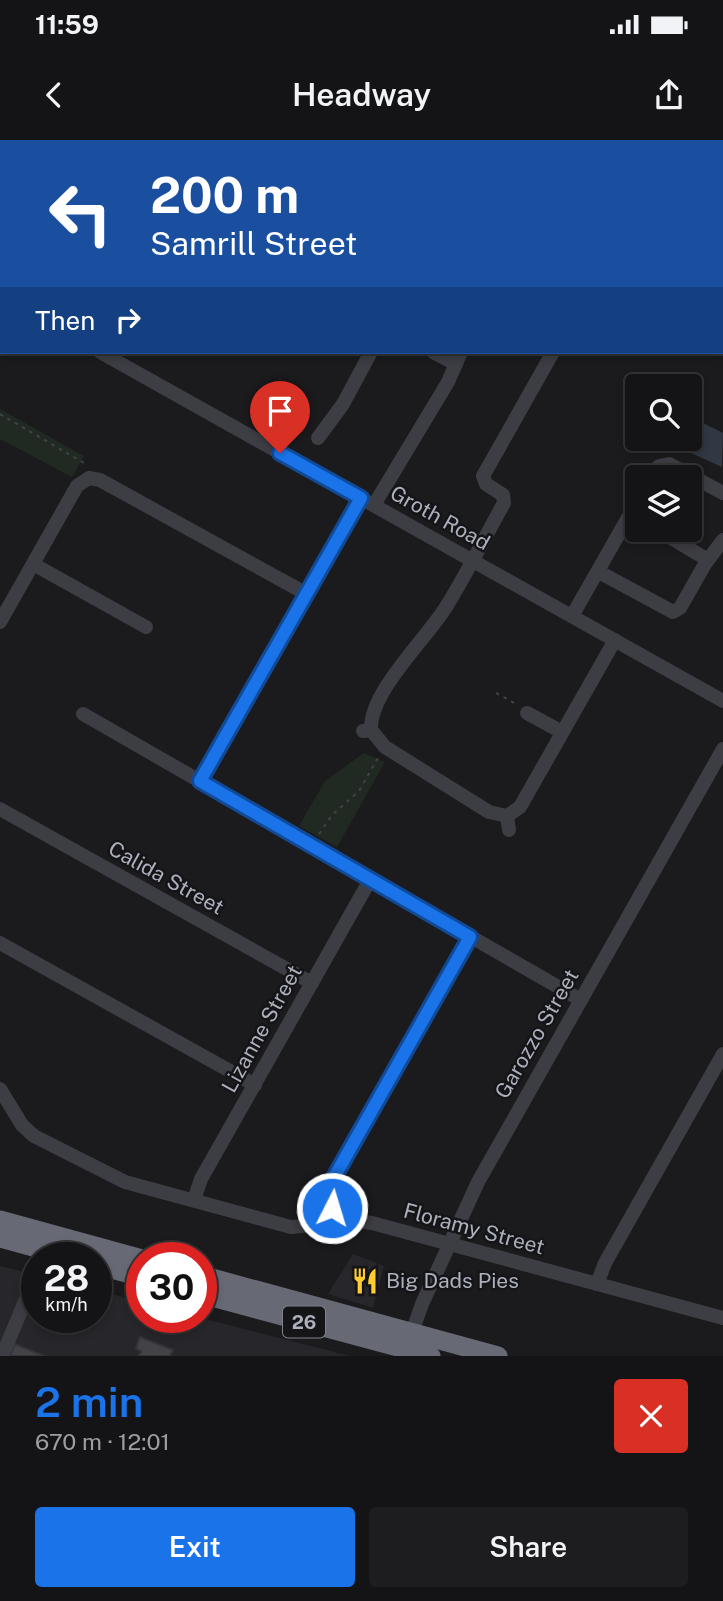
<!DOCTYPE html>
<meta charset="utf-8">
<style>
:root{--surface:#141416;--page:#1d1d1f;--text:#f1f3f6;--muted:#9d9ea1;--line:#333335;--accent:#1a73e8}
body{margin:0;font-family:"Public Sans",sans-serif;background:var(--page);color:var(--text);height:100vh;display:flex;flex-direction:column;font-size:26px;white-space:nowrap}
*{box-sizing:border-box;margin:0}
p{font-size:23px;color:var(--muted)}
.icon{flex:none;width:38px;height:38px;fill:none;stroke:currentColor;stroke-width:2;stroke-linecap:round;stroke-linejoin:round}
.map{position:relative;height:1216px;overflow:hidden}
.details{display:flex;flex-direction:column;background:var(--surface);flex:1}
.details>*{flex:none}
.top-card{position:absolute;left:0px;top:0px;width:724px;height:214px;box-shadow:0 4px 10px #0003,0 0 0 2px var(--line);background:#1a4fa0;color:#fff;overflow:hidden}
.tools{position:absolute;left:625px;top:234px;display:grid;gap:14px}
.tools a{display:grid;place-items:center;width:77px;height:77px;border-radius:7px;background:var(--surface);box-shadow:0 4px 10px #0003,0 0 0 2px var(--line);font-size:35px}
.speed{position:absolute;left:21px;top:1102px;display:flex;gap:14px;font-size:35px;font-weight:700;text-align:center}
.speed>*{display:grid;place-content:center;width:91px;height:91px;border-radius:50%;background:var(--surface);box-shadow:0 4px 10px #0003,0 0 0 2px var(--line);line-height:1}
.speed small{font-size:18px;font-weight:400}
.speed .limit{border:10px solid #d22;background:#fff;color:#111}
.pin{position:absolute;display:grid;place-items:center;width:60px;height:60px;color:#fff;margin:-72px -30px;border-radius:50% 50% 50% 0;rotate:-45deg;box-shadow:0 0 7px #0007}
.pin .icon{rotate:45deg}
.me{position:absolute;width:77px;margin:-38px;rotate:5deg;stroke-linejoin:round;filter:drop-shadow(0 0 5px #0008)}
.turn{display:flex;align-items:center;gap:24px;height:147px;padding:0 35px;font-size:32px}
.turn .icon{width:91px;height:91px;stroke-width:2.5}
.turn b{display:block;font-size:49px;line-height:60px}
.then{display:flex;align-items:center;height:66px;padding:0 35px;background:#0003;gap:14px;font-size:26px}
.round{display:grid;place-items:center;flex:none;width:74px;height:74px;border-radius:7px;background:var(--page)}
.headline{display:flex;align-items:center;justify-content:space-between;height:119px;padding:0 35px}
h1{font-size:42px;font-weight:600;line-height:52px;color:var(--accent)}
.cta{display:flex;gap:14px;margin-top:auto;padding:14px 35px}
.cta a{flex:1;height:80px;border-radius:7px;background:var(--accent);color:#fff;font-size:28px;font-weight:600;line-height:80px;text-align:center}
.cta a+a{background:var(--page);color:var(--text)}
.status{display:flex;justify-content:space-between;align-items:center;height:49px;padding:0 35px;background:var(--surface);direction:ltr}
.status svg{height:19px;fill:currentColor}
header{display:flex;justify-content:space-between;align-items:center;height:91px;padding:0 35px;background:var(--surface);font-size:32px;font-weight:600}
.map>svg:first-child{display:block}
.built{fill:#27262a}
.green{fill:#202922}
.water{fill:#2f3843}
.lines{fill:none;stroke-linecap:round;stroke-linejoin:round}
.stream{stroke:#2f3843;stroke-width:3.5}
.building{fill:#424247;stroke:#353439;stroke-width:2}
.path{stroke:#414249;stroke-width:2;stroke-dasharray:3.5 5;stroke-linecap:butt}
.minor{stroke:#3d3d44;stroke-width:14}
.highway{stroke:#676974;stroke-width:19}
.route-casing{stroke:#114b97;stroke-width:18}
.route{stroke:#1a73e8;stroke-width:12}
.labels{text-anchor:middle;stroke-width:5;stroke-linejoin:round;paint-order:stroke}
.shield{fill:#151518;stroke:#7f828c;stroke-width:2}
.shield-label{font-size:19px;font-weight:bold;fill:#acb0bd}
.street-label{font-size:21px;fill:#acb0bd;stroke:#151518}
.poi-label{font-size:21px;fill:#acb0bd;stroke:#151518;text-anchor:start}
</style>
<div class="status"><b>11:59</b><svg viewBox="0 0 49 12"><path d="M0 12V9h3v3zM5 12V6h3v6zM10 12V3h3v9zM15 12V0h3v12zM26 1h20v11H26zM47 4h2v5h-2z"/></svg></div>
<header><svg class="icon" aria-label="back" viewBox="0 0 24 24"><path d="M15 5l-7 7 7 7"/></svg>Headway<svg class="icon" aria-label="share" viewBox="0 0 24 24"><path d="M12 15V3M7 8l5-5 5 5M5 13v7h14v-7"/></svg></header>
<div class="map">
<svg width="723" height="1216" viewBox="0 0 723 1216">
<rect width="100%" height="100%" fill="#1b1a1d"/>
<g class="built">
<path d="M353 1114 384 1126 373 1168 328 1154Z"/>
<path d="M0 1126 37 1135V1178H96V1150L142 1162V1178H201L350 1216H0Z"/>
</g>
<g class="green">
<path d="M0 269 84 316 72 337 0 299Z"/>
<path d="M364 613 385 622 337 707 299 686 325 641Z"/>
</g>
<path class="water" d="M695 279 723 293 722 327 680 308 681 299H690V284Z"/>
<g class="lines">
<path class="stream" d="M183 2V0"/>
</g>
<g class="building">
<path d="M140 1197 173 1210 170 1216H139L141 1211 136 1209Z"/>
<path d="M15 1204 44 1216H10Z"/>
</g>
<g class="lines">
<g class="path">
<path d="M0 209 2 206"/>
<path d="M0 274 84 323V327"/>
<path d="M496 553 518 565"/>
<path d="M319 694 332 675 359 651 379 616"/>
</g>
<g class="minor">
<path d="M0 156 2 157"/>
<path d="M100 212 723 561"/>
<path d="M433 212 456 224"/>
<path d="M318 298 343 264 371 212"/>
<path d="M650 338 659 326 669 324 723 353"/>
<path d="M374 365 448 242 461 212"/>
<path d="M658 390 708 420"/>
<path d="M33 424 146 487"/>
<path d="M599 432 673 472 680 468 705 424 723 400"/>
<path d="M572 476 637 362"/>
<path d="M0 482 77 346 89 338 100 340 305 453"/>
<path d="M527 573 562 592"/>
<path d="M83 574 581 860"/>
<path d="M371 590 385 607 489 672 507 676 509 690"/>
<path d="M363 591 371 590C369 552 427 498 446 467 467 433 485 397 504 363L503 355 486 344 483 336 553 212"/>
<path d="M200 641 361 358"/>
<path d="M0 669 312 843"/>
<path d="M507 676 520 667 615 500"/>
<path d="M0 803 255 945"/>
<path d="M0 949 22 985 34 996 125 1042 291 1087 358 1081 372 1083 723 1178"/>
<path d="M194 1060 201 1039 370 740"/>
<path d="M334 1083 332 1041 470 797"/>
<path d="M597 1144 605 1123 723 914"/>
<path d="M409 1201 422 1164 478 1042 723 609"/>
<path d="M2 1216 37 1133"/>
</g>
<g class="highway">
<path d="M0 1080 142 1119"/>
<path d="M0 1098 73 1118"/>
<path d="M96 1125 142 1137"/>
<path d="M201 1135 498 1216"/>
<path d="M201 1154 431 1216"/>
</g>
</g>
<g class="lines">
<g class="route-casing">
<path id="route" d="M280 313 361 358 200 641 470 797 332 1041V1068"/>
</g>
<use href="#route" class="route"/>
</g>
<defs>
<g id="restaurant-bare" transform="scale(2.1)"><path d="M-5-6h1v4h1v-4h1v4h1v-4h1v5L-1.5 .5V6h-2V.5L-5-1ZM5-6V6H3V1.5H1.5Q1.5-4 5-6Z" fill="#ffcd30" stroke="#151518" stroke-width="2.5" paint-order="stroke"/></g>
</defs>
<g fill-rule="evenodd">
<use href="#restaurant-bare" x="365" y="1141"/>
</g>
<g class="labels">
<rect class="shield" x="283" y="1166.5" width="42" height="31" rx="5"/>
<g class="shield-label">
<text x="304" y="1189">26</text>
</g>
<g class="street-label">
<text transform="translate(440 378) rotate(29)" y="7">Groth Road</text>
<text transform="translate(166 738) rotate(29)" y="7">Calida Street</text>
<text transform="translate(262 889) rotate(-61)" y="7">Lizanne Street</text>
<text transform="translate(537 894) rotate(-60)" y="7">Garozzo Street</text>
<text transform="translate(474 1089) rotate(15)" y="7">Floramy Street</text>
</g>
<g class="poi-label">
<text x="386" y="1148">Big Dads Pies</text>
</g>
</g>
</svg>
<div class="tools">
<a><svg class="icon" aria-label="search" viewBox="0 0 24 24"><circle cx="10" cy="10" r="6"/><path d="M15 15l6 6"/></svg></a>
<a><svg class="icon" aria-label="layers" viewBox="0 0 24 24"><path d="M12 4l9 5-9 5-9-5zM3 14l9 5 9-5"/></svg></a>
</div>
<div class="speed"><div>28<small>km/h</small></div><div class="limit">30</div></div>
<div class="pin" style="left:280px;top:313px;background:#d93025"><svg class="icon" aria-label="arrive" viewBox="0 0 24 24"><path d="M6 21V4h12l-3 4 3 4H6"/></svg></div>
<svg class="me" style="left:332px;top:1068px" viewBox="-20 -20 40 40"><circle r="17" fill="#1a73e8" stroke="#fff" stroke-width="3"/><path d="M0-11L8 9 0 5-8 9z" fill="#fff"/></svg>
<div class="top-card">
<div class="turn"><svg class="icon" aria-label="left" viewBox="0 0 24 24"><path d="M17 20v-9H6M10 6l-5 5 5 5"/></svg><div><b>200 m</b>Samrill Street</div></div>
<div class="then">Then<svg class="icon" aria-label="right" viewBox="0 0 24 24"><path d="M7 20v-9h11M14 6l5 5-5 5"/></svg></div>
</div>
</div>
<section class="details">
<div class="headline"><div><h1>2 min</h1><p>670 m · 12:01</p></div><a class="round" style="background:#d93025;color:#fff"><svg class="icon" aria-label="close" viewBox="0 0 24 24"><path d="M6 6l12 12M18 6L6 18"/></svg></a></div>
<div class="cta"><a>Exit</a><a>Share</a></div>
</section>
